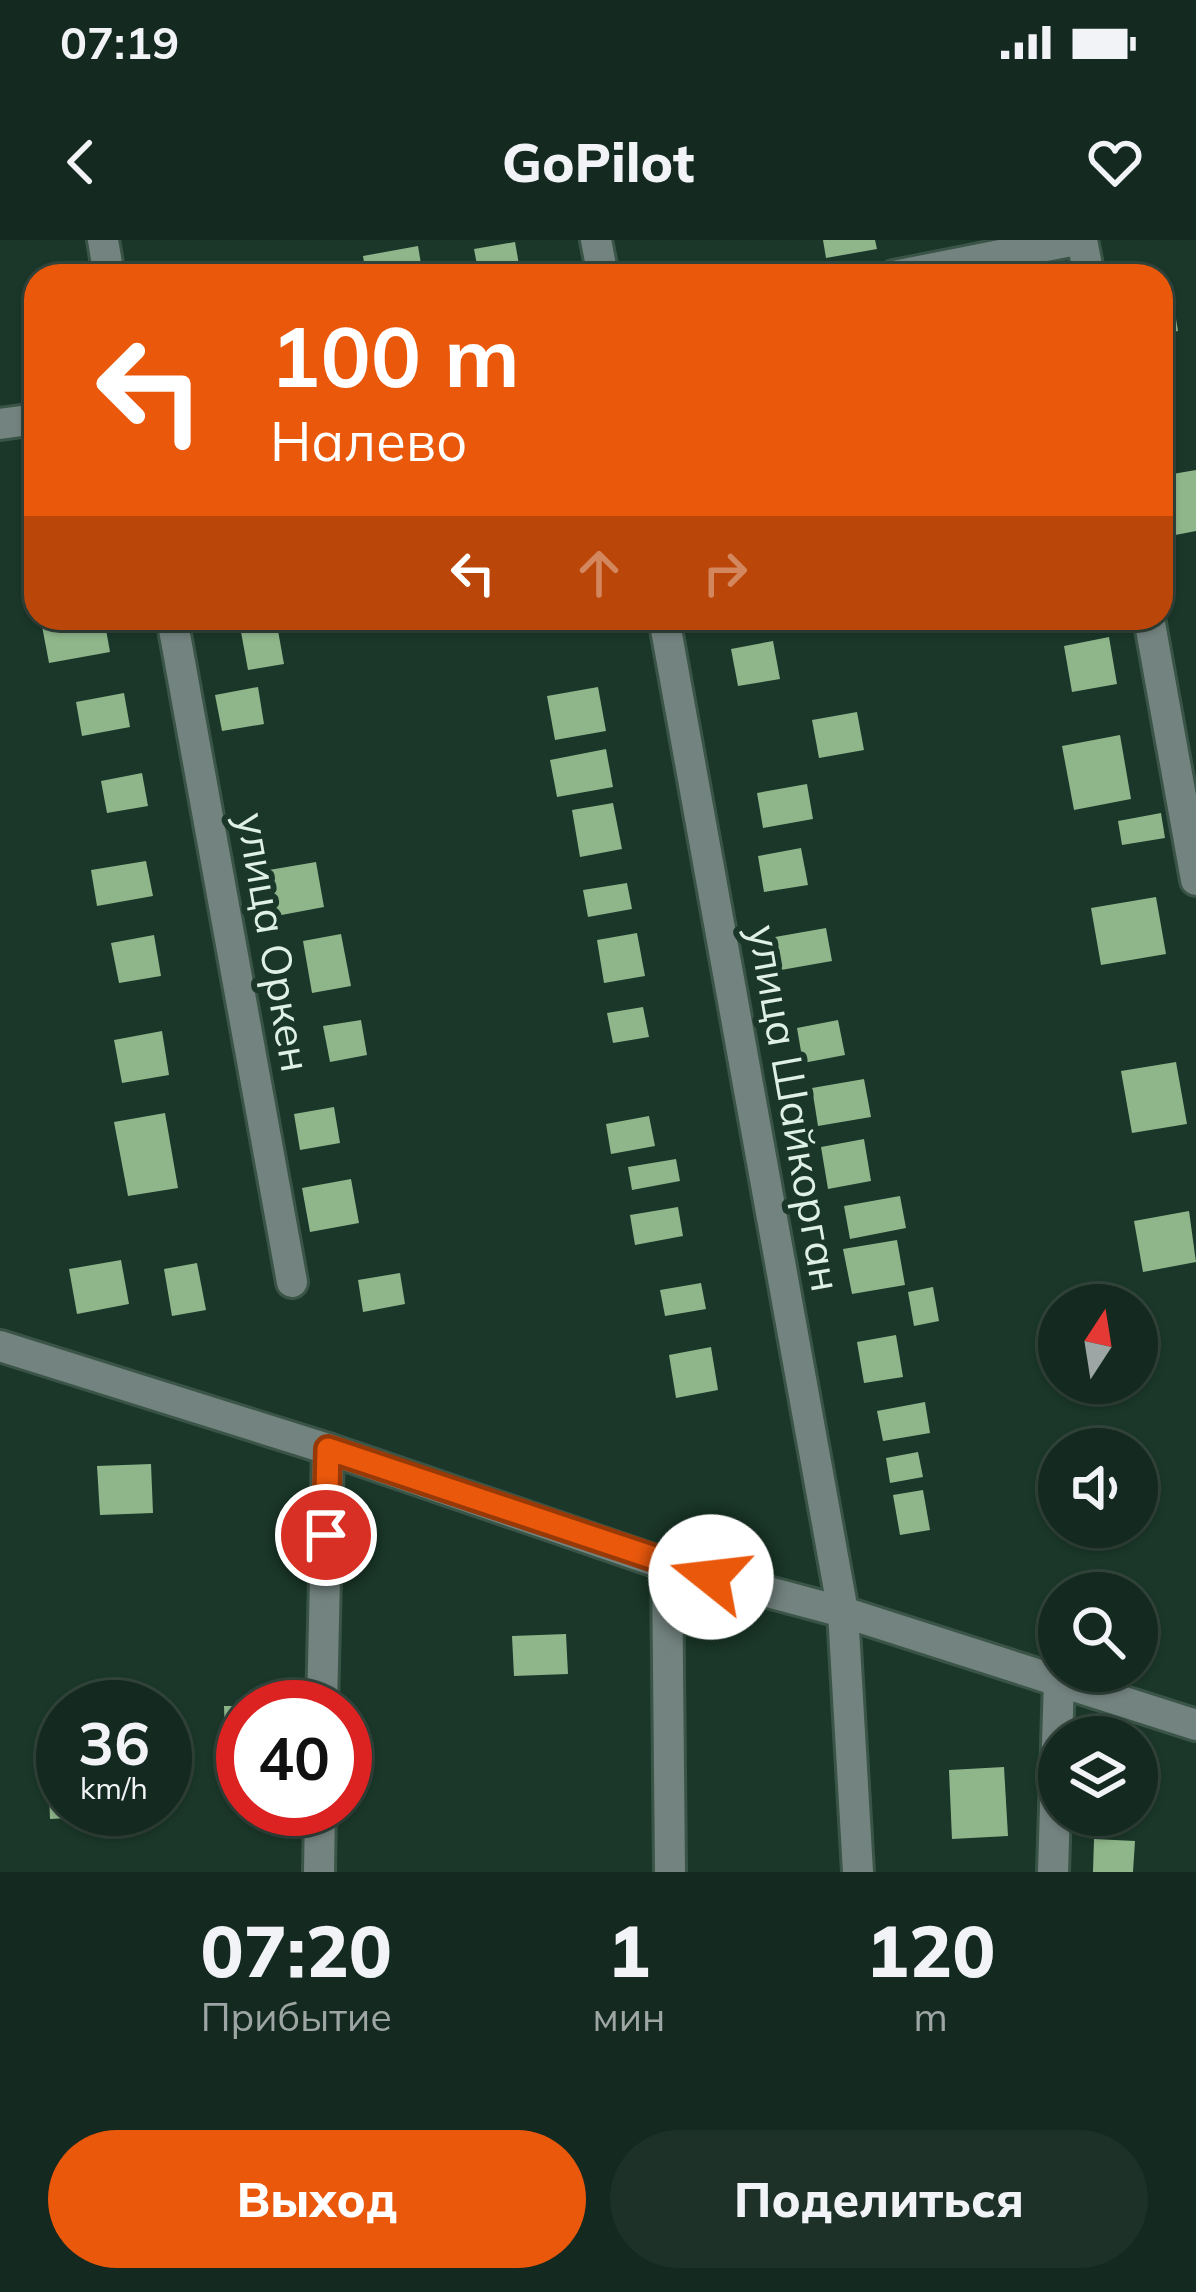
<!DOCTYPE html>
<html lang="ru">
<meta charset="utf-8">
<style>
:root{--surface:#14291f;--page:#1d3128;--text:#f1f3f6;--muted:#9da6a4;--line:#33453d;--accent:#ea580c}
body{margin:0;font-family:Mulish,sans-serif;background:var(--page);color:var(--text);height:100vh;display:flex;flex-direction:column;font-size:45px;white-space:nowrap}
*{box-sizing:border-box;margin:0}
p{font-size:39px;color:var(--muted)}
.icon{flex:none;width:66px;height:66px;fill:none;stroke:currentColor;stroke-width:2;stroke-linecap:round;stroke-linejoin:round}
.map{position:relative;height:1632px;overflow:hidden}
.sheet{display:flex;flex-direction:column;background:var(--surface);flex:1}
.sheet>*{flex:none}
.top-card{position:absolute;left:24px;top:24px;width:1149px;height:366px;border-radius:36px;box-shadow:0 3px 9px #0004,0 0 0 3px var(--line);background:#ea580c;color:#fff;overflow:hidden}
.needle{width:78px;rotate:12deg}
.fabs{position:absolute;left:1038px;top:1044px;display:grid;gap:24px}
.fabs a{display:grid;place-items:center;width:120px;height:120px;border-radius:50%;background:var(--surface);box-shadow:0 3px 9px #0004,0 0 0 3px var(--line);font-size:60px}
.speed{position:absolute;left:36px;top:1440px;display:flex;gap:24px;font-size:60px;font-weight:700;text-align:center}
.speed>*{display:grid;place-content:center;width:156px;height:156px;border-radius:50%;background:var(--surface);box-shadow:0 3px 9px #0004,0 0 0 3px var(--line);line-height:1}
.speed small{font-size:30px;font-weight:400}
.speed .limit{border:18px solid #d22;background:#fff;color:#111}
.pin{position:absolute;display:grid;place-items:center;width:102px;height:102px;color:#fff;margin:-51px;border:6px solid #fff;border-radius:50%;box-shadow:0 3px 12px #0007}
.me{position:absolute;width:132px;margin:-66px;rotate:286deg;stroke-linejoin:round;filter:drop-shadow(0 0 9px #0008)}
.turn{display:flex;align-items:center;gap:42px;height:252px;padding:0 48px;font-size:54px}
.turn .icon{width:156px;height:156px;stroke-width:2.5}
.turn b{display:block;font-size:84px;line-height:102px}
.lanes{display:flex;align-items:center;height:114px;padding:0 48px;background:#0003;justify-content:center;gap:60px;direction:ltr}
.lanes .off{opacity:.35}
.eta{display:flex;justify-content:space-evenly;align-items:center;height:204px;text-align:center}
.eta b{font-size:72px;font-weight:800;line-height:84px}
.cta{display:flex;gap:24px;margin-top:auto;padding:24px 48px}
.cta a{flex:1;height:138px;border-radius:72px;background:var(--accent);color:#fff;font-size:48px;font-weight:800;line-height:138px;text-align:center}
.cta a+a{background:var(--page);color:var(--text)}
.status{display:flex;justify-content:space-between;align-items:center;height:84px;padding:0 60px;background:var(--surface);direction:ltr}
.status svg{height:33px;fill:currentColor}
header{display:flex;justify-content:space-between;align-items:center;height:156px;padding:0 48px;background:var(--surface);font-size:54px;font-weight:800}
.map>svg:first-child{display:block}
.building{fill:#8fb68b}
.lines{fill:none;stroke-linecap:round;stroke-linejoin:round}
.minor-casing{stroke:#3a5547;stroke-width:36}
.minor{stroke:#73837f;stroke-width:30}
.route-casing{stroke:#983908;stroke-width:30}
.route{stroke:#ea580c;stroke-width:21}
.labels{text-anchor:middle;stroke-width:12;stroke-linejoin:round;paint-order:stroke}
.street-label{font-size:42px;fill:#dff0e6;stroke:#1a3729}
</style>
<div class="status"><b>07:19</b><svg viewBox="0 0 49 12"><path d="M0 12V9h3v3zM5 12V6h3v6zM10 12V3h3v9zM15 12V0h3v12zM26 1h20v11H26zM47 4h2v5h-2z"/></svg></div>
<header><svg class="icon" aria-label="back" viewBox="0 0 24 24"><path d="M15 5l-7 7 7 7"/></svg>GoPilot<svg class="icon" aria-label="heart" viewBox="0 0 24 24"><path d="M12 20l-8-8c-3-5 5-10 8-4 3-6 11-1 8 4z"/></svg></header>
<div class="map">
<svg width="1196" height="1632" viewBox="0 0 1196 1632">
<rect width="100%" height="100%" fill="#1a3729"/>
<g class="building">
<path d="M823 0H875L877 9 826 18Z"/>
<path d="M515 2 521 36H479L474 9Z"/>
<path d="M418 6 423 36H366L363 16Z"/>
<path d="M1170 42 1178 91 1161 94V44Z"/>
<path d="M1196 230V291L1170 296 1161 236Z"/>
<path d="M87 378H104L110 412 49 423 42 386Z"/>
<path d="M549 378H603V380L551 390Z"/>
<path d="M277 385 284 424 248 430 241 392Z"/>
<path d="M1109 397 1117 444 1072 452 1064 406Z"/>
<path d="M773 401 780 439 738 446 731 409Z"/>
<path d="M258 447 264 484 222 491 215 455Z"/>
<path d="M598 447 606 491 555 500 547 456Z"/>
<path d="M124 453 130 487 82 496 76 462Z"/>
<path d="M857 472 864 510 819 518 812 480Z"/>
<path d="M1120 495 1131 559 1074 570 1062 506Z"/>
<path d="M606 509 613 547 557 557 550 520Z"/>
<path d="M142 533 148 566 107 573 101 541Z"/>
<path d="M807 544 813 579 763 588 757 553Z"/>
<path d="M613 563 622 609 580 617 572 570Z"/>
<path d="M1161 573 1165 598 1122 605 1118 581Z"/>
<path d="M801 608 808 645 764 652 758 616Z"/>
<path d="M146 621 153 656 97 666 91 630Z"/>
<path d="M316 622 324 667 271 677 263 631Z"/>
<path d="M627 643 632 669 588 677 583 650Z"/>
<path d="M1156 657 1166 714 1101 725 1091 668Z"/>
<path d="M826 688 832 721 781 730 775 697Z"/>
<path d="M637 693 645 736 604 743 597 700Z"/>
<path d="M341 694 351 746 312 753 303 701Z"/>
<path d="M154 695 161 736 119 743 111 703Z"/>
<path d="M643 767 649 797 613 803 607 773Z"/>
<path d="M361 780 367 815 330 822 323 786Z"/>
<path d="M838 780 845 815 803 823 797 788Z"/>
<path d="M162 791 169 835 122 843 114 800Z"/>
<path d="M1176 822 1187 884 1132 893 1121 831Z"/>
<path d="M864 839 871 877 818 886 812 848Z"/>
<path d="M334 867 340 903 300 910 294 874Z"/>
<path d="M165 873 178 948 128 956 114 882Z"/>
<path d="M649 876 655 906 611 914 606 884Z"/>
<path d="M864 899 871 941 828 949 821 907Z"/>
<path d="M676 919 680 941 632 950 628 927Z"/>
<path d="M351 939 359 983 310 992 302 948Z"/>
<path d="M900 956 906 988 850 999 844 966Z"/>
<path d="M678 967 683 996 635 1005 630 975Z"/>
<path d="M1189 971 1196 1022 1143 1032 1134 981Z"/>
<path d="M897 1000 905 1045 852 1054 843 1009Z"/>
<path d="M121 1020 129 1064 77 1074 69 1029Z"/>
<path d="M197 1023 206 1070 172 1076 164 1029Z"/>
<path d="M400 1033 405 1064 363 1072 358 1040Z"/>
<path d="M701 1043 706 1069 665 1076 660 1050Z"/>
<path d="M933 1047 939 1081 914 1086 908 1052Z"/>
<path d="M896 1095 903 1137 864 1143 857 1102Z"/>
<path d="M711 1107 718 1150 676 1158 669 1115Z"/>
<path d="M925 1162 930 1193 883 1201 877 1171Z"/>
<path d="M918 1212 923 1237 890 1243 886 1218Z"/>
<path d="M151 1224 153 1273 100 1275 97 1226Z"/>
<path d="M923 1250 930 1290 900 1295 893 1255Z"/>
<path d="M566 1394 568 1434 514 1436 512 1396Z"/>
<path d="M224 1466H243V1497L225 1498Z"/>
<path d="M1004 1527 1008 1596 952 1599 949 1530Z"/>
<path d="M63 1552V1569H90V1577L50 1579 49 1553Z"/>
<path d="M1094 1599 1135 1601 1133 1632H1093Z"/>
</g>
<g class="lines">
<g class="minor-casing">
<g id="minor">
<path d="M103 0 109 36"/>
<path d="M596 0 603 36"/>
<path d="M1082 0 1089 36"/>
<path d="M894 36 1076 0"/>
<path d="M0 184 36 179"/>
<path d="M172 378 292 1042"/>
<path d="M664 378 843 1372 858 1632"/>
<path d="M1149 378 1196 640"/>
<path d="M0 1106 328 1209 667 1325 843 1372 1196 1485"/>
<path d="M667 1325 670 1632"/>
<path d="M322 1467 328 1209"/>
<path d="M319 1632 320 1569"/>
<path d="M1053 1632 1059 1440"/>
</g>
</g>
<use href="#minor" class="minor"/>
</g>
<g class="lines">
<g class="route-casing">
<path id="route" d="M326 1295 328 1209 711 1337"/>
</g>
<use href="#route" class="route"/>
</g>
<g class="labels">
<g class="street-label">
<text transform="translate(274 702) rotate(80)" y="15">улица Оркен</text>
<text transform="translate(795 868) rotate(80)" y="15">улица Шайкорган</text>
</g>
</g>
</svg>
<div class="fabs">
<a><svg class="needle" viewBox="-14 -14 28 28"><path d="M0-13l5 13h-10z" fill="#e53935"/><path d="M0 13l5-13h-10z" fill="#9da6a4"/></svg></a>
<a><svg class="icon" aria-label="sound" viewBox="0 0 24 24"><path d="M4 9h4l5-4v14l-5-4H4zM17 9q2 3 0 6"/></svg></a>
<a><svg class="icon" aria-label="search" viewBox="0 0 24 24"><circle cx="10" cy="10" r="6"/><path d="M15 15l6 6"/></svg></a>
<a><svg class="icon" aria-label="layers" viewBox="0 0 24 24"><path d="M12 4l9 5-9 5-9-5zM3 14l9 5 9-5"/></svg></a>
</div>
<div class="speed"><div>36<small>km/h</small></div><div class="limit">40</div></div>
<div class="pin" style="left:326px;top:1295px;background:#d93025"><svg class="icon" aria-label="arrive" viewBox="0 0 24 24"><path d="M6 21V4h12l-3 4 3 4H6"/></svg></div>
<svg class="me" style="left:711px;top:1337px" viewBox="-20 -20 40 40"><circle r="19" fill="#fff"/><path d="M0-13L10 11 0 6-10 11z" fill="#ea580c"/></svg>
<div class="top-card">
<div class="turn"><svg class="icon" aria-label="left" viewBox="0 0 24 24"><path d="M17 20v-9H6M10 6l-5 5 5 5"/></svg><div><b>100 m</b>Налево</div></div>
<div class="lanes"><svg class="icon" aria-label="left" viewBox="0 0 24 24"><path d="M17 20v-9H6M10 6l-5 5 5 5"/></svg><svg class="icon off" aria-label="ahead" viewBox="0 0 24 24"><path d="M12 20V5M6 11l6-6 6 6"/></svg><svg class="icon off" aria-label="right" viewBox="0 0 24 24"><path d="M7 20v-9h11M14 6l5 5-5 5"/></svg></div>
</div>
</div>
<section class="sheet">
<div class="eta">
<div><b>07:20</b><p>Прибытие</p></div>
<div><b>1</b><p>мин</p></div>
<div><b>120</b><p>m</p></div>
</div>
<div class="cta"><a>Выход</a><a>Поделиться</a></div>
</section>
